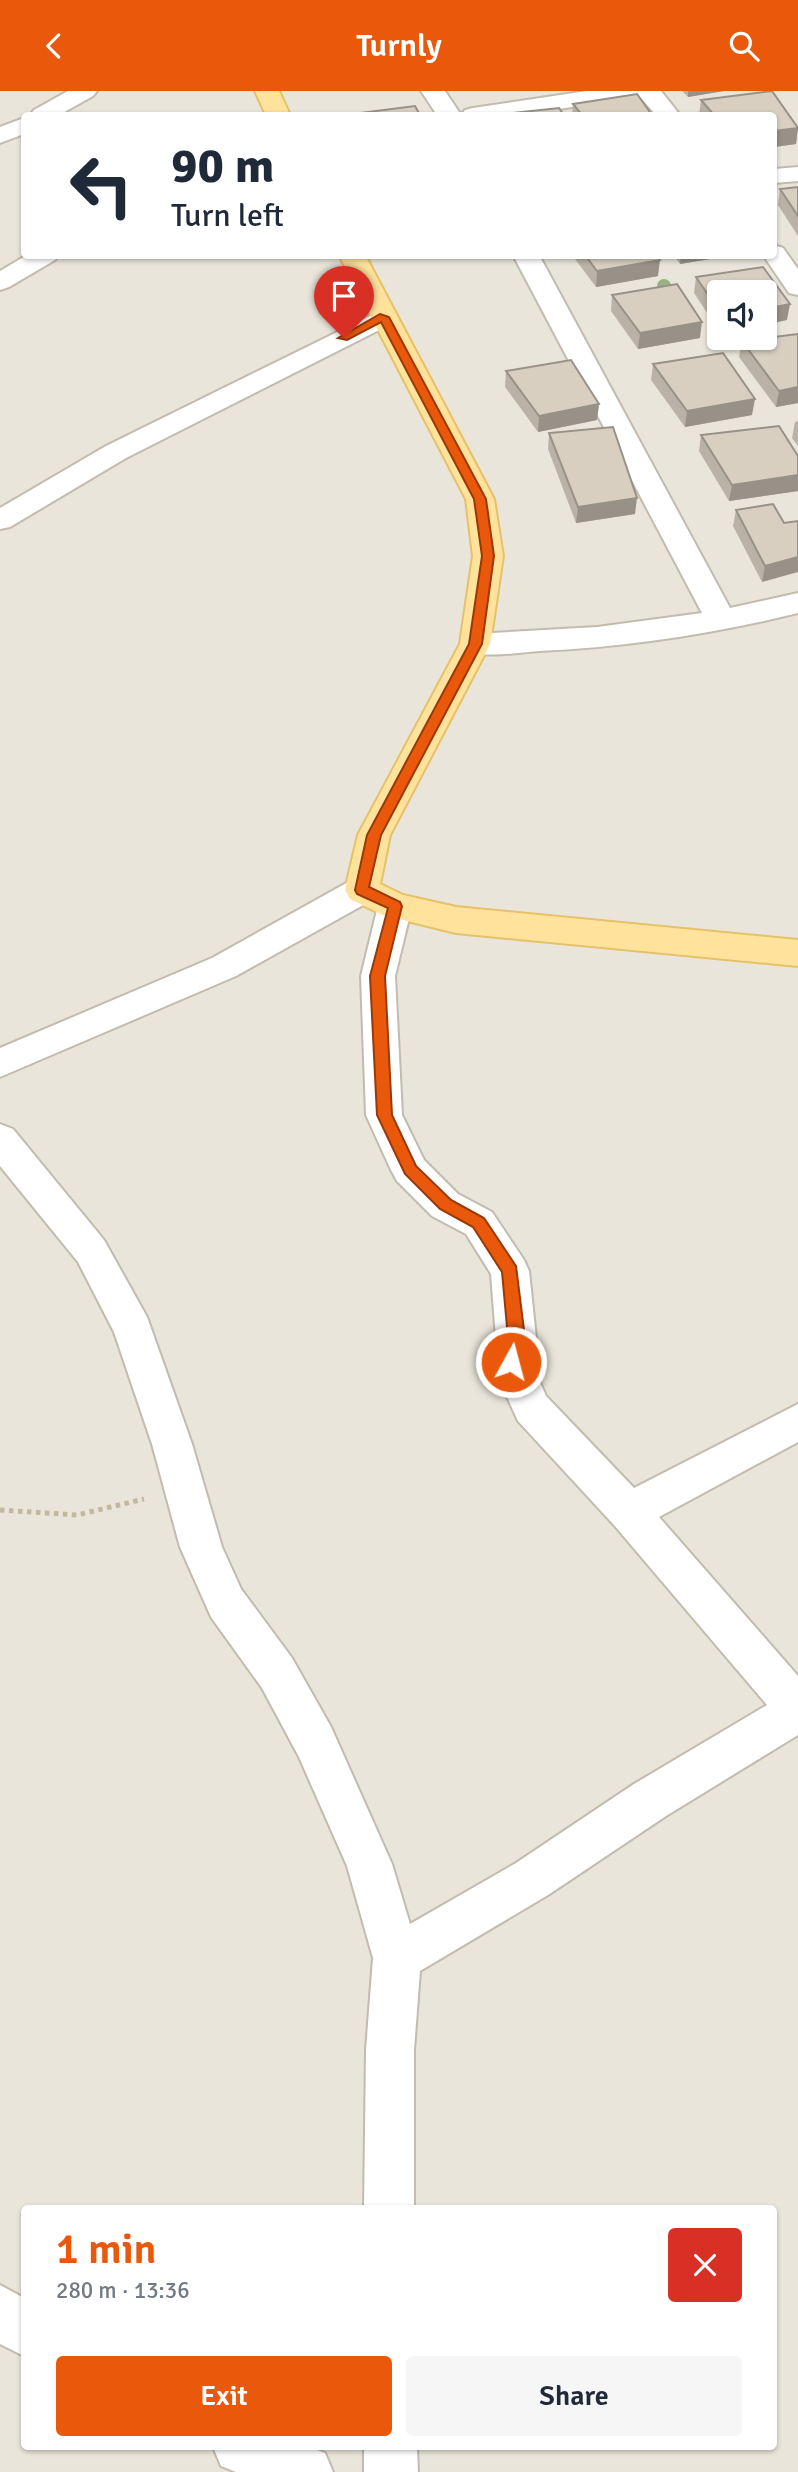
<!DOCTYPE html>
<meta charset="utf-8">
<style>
:root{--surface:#fff;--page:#f6f6f7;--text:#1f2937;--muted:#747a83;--accent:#ea580c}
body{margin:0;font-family:Signika,sans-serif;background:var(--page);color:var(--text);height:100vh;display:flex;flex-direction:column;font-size:26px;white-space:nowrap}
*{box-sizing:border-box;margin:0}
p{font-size:23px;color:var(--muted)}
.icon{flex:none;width:38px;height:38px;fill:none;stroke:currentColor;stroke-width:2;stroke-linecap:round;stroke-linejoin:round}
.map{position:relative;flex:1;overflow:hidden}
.details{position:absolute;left:21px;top:2114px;width:756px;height:245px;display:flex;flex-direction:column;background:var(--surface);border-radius:7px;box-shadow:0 2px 5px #0004}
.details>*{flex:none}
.hud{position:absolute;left:21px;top:21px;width:756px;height:147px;border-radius:7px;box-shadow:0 2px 5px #0004;background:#fff;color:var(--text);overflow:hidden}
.fabs{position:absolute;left:707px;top:189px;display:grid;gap:14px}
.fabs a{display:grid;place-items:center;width:70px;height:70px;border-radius:7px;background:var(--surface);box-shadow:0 2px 5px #0004;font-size:35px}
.pin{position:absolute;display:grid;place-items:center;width:60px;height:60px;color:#fff;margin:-72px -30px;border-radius:50% 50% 50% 0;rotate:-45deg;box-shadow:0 0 7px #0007}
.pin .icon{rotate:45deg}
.me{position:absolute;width:77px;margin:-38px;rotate:7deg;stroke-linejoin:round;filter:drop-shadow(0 0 5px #0008)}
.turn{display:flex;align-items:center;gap:24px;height:147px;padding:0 35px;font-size:32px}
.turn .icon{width:91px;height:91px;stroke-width:2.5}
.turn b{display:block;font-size:49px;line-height:60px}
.round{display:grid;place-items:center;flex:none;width:74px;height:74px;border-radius:7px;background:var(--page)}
.overview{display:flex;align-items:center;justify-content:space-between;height:119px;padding:0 35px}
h1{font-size:42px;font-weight:600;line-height:52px;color:var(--accent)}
.cta{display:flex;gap:14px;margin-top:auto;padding:14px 35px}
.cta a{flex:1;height:80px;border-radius:7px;background:var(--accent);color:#fff;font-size:28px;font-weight:600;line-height:80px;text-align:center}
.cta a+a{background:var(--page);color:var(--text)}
header{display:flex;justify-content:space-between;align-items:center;height:91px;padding:0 35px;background:var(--accent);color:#fff;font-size:32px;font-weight:600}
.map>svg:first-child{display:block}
.residential{fill:#eae5da;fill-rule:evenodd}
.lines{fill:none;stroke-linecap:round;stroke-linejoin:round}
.minor-casing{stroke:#c2bbae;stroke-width:4}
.major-casing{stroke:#e6c16a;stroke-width:4}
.path{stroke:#c4b79f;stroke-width:5;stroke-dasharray:4.5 4.5;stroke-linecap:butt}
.minor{fill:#fff;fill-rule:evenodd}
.major{fill:#ffe39c;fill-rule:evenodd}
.tree{fill:#97b381}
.wall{fill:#bab2a6}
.shaded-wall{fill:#979187}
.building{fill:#d8cfc1;stroke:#979187;stroke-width:2}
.route{fill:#ea580c;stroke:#983908;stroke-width:2}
</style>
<header><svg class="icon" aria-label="back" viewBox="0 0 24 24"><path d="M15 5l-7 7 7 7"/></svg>Turnly<svg class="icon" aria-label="search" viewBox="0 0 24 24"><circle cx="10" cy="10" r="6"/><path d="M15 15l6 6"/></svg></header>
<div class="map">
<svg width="798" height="2381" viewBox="0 0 798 2381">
<rect width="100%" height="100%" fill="#f6f3ec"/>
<path class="residential" d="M0 0H798V2381H0ZM24 24H774V164H24ZM719 201H765V247H719ZM24 2118H774V2356H24Z"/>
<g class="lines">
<g class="minor-casing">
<g id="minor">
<path d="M68 0H97L93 5 59 24H30L34 19Z"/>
<path d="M421 0H445L461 24H437Z"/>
<path d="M587 0H661L680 24H656L640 6 518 24H461L465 19 473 17Z"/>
<path d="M24 27V43L0 52V36Z"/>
<path d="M798 76V90L774 92V78Z"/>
<path d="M774 154 783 157 798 178V204L789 202 763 164H774Z"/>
<path d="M27 164H58L55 169 9 196 0 199V180Z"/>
<path d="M513 164H539L730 517 798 502V522C713 543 627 556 539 560 515 562 487 567 464 560L460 553 464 546 475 543 597 536 702 522Z"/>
<path d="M384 218 393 220 397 226 393 232 126 367 10 436 0 438V417L106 355Z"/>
<path d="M362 787 374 790 379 799 374 808 236 885 0 986V957L212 867 350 790Z"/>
<path d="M395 802 407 806 412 815 395 885 402 1024 424 1069 458 1103 492 1121 524 1169 529 1180 536 1247 531 1271 546 1305 634 1397 798 1313V1351L659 1426 798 1585V1644L666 1725 548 1804 420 1880 414 1959V2118H364L366 1959 373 1867 347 1775 299 1666 262 1597 211 1526 180 1456 152 1353 114 1241 78 1171 0 1075V1033L13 1038 104 1149 147 1226 192 1353 222 1456 241 1498 292 1567 331 1636 392 1773 410 1833 516 1772 634 1693 767 1614 614 1434 518 1330 491 1271 496 1247 491 1183 466 1143 432 1125 397 1090 391 1079 366 1024 361 885 378 815 383 806Z"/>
<path d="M0 2194 24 2207V2265L0 2253Z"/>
<path d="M213 2356H309L325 2362 333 2381H236L221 2375Z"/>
<path d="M364 2356H417L418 2381H364Z"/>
</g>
</g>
<g class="major-casing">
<g id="major">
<path d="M255 0H279L290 24H266Z"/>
<path d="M339 164H365L494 408 503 465 490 553 390 744 380 793 403 804 456 816 798 849V875L456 842 383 824 350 808 345 799 358 744 460 553 473 465 466 408Z"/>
</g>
</g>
<path class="path" d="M0 1419 77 1424 144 1408"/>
<use href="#minor" class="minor"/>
<use href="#major" class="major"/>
</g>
<circle class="tree" cx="664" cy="195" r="7"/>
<g class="wall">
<path d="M682 0H724L688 6Z"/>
<path d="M772 0 798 36 796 53 774 56V24H699L701 9Z"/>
<path d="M573 13 652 24H572Z"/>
<path d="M798 96V145L778 114 780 98Z"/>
<path d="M572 164H657L658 185 596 196Z"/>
<path d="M673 164H734L680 173Z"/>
<path d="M696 186 787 229 719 201V240L694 202Z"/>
<path d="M612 204 700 247 638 258 611 220Z"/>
<path d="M798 243V312L776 316 739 266 742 250Z"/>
<path d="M653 273 752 324 685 336 651 289Z"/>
<path d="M506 280 599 313 597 329 538 341 505 296Z"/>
<path d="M798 330V355L792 347 795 331Z"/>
<path d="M549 342 635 423 576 432 548 358Z"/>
<path d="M701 344 798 365V400L729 410 699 360Z"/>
<path d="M736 419 784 432 762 491 733 435Z"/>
</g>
<g class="shaded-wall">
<path d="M688 0H724L688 6Z"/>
<path d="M798 37 796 53 774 56V40Z"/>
<path d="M681 164H734L680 173Z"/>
<path d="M660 169 658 185 596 196 597 180Z"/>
<path d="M790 213 787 229 765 234V218Z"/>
<path d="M702 231 700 247 638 258 640 242Z"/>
<path d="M798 296V312L776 316 779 300Z"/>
<path d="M755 308 752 324 685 336 687 320Z"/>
<path d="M599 313 597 329 538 341 539 325Z"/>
<path d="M798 384V400L729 410 732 394Z"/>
<path d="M637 407 635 423 576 432 578 416Z"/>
<path d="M798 466V481L762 491 765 475Z"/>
</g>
<g class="building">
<path d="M772 0 798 37 774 40V24H714L701 9Z"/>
<path d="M637 3 652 24H582L573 13Z"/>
<path d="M415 15 420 24H361L360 22Z"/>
<path d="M559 17 564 24H495Z"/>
<path d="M798 96V125L780 98Z"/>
<path d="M585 164H657L660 169 597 180Z"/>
<path d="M763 176 790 213 765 218V201H719V220L696 186Z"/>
<path d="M677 193 702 231 640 242 612 204Z"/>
<path d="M798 243V296L779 300 742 250Z"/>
<path d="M723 262 755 308 687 320 653 273Z"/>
<path d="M571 269 599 313 539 325 506 280Z"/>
<path d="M779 335 798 365V384L732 394 701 344Z"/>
<path d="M613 336 637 407 578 416 549 342Z"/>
<path d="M773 413 784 432 798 430V466L765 475 736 419Z"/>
</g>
<path class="route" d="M380 223 389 226 486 408 494 465 482 553 381 744 369 796 400 811 402 815 385 885 392 1024 416 1075 451 1109 484 1127 516 1175 525 1247 517 1276H506L503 1271 508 1247 502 1181 473 1136 440 1118 405 1083 377 1024 370 885 388 817 357 803 355 799 367 744 469 553 482 465 474 408 381 231 347 249 338 247Z"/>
</svg>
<div class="fabs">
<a><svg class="icon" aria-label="sound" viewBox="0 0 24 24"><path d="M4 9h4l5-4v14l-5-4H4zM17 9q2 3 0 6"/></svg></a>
</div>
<div class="pin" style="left:344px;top:247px;background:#d93025"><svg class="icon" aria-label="arrive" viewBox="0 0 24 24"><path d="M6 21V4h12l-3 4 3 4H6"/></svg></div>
<svg class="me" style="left:511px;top:1271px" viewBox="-20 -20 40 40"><circle r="17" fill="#ea580c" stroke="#fff" stroke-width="3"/><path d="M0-11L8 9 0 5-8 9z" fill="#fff"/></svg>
<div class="hud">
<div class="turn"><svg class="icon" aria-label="left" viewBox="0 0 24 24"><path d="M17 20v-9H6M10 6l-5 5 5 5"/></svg><div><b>90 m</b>Turn left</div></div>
</div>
<section class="details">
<div class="overview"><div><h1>1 min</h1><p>280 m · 13:36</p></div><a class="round" style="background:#d93025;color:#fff"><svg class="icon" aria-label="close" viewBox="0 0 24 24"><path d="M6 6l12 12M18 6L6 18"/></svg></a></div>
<div class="cta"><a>Exit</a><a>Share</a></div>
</section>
</div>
